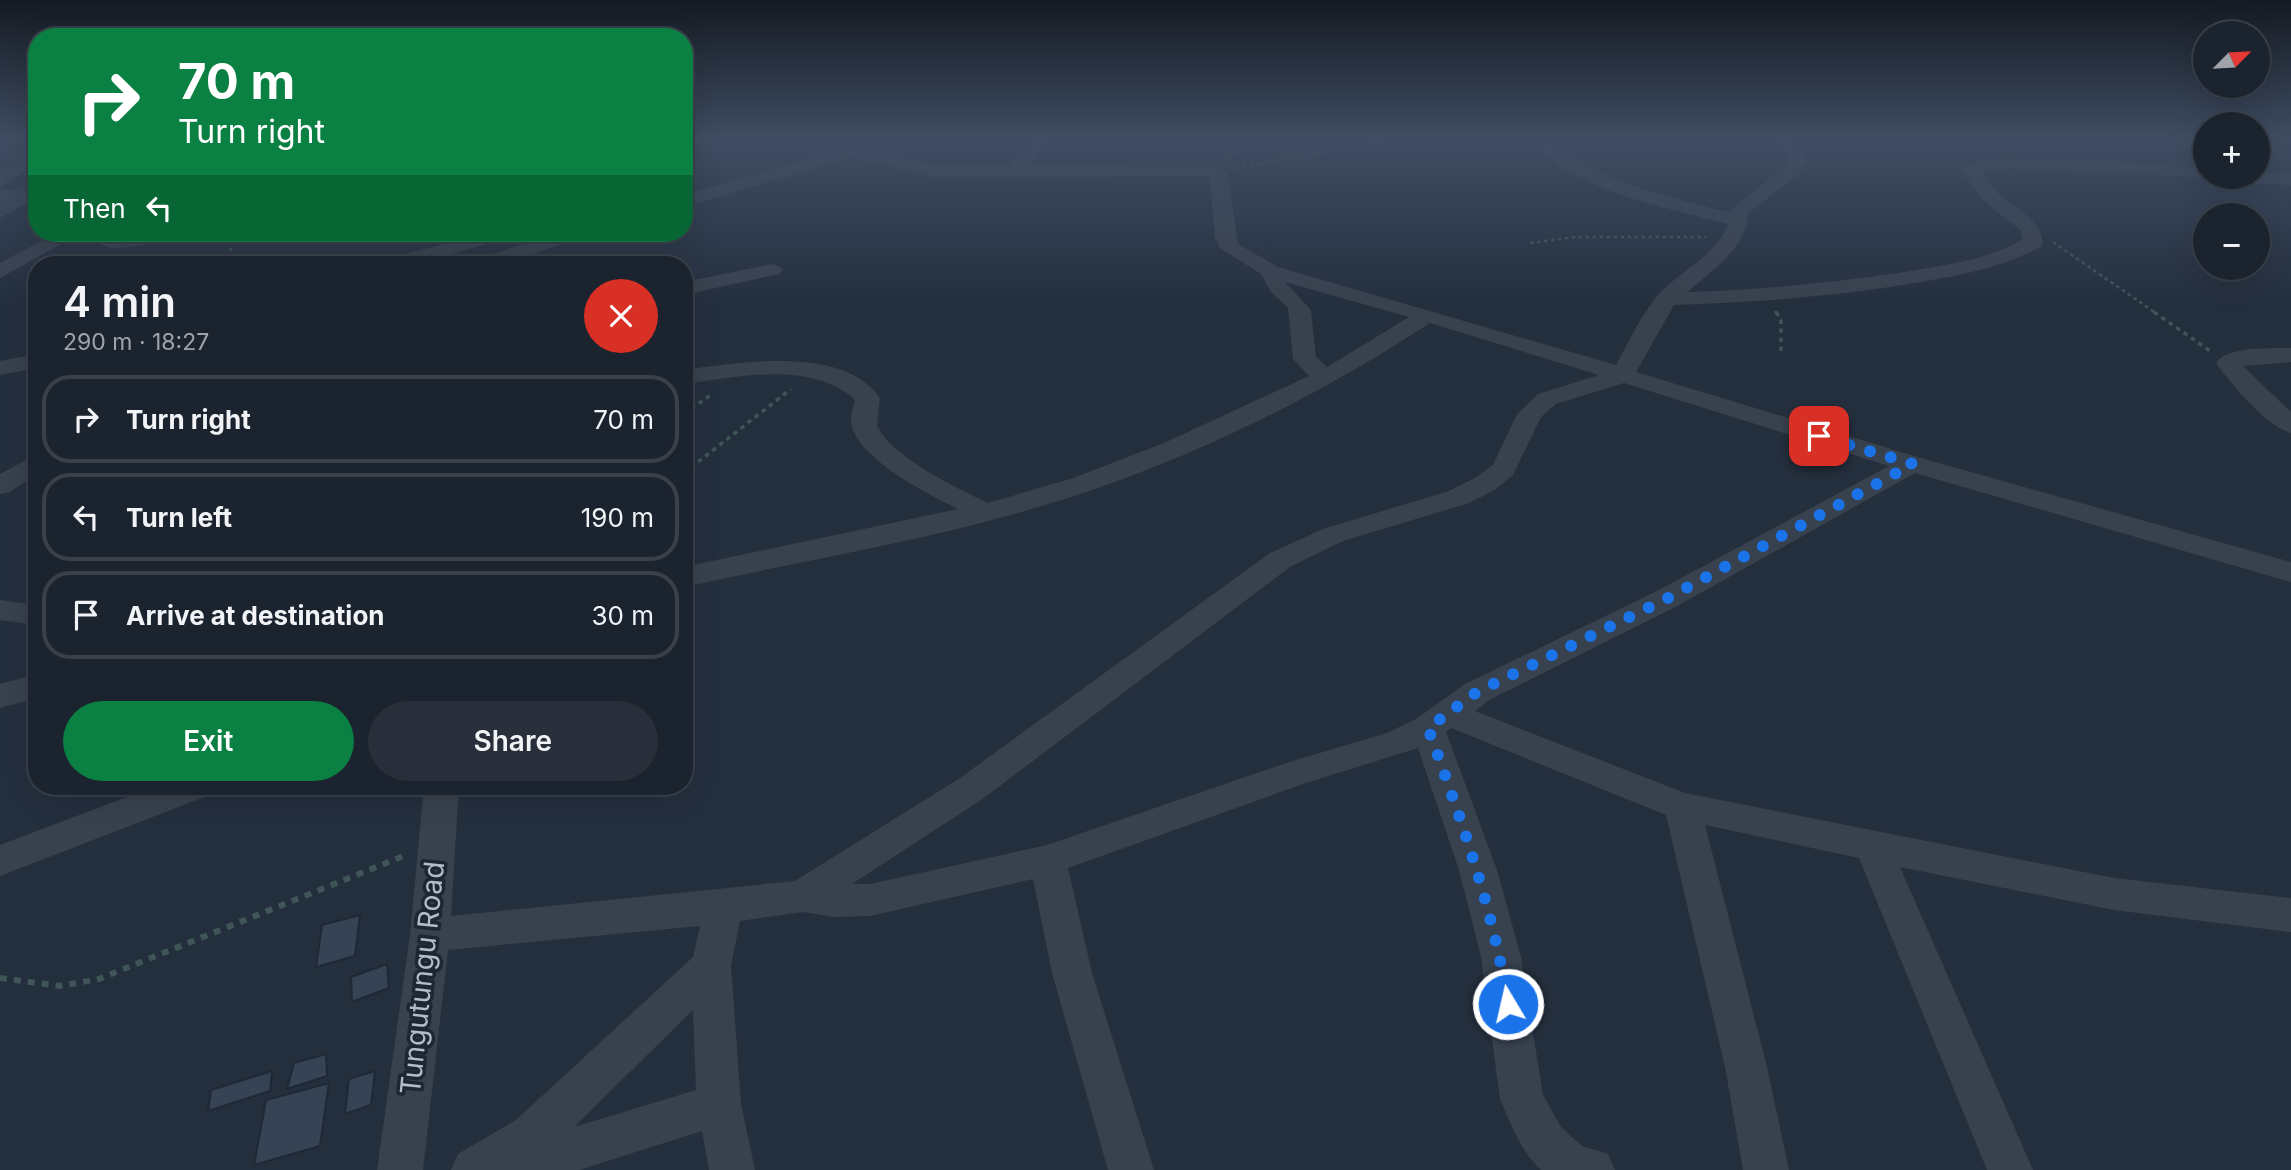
<!DOCTYPE html>
<meta charset="utf-8">
<style>
:root{--surface:#1b232e;--page:#282f3a;--text:#f1f3f6;--muted:#a0a4aa;--line:#39404a;--accent:#0b8043}
body{margin:0;font-family:Inter,sans-serif;background:var(--page);color:var(--text);height:100vh;display:flex;flex-direction:column;font-size:26px;white-space:nowrap}
*{box-sizing:border-box;margin:0}
p{font-size:23px;color:var(--muted)}
.icon{flex:none;width:38px;height:38px;fill:none;stroke:currentColor;stroke-width:2;stroke-linecap:round;stroke-linejoin:round}
.map{position:relative;flex:1;overflow:hidden}
.panel{position:absolute;left:28px;top:256px;width:665px;height:539px;display:flex;flex-direction:column;background:var(--surface);border-radius:28px;box-shadow:0 7px 28px #0002,0 0 0 2px var(--line)}
.panel>*{flex:none}
.guide{position:absolute;left:28px;top:28px;width:665px;height:214px;border-radius:28px;box-shadow:0 7px 28px #0002,0 0 0 2px var(--line);background:#0b8043;color:#fff;overflow:hidden}
.needle{width:46px;rotate:66deg}
.fabs{position:absolute;left:2193px;top:21px;display:grid;gap:14px}
.fabs a{display:grid;place-items:center;width:77px;height:77px;border-radius:50%;background:var(--surface);box-shadow:0 7px 28px #0002,0 0 0 2px var(--line);font-size:35px}
.pin{position:absolute;display:grid;place-items:center;width:60px;height:60px;color:#fff;margin:-30px;border-radius:14px;box-shadow:0 4px 10px #0006}
.me{position:absolute;width:77px;margin:-38px;rotate:351deg;stroke-linejoin:round;filter:drop-shadow(0 0 5px #0008)}
.turn{display:flex;align-items:center;gap:24px;height:147px;padding:0 35px;font-size:32px}
.turn .icon{width:91px;height:91px;stroke-width:2.5}
.turn b{display:block;font-size:49px;line-height:60px}
.then{display:flex;align-items:center;height:66px;padding:0 35px;background:#0003;gap:14px;font-size:26px}
.round{display:grid;place-items:center;flex:none;width:74px;height:74px;border-radius:37px;background:var(--page)}
.summary{display:flex;align-items:center;justify-content:space-between;height:119px;padding:0 35px}
h1{font-size:42px;font-weight:600;line-height:52px}
.primary-button{display:flex;gap:14px;margin-top:auto;padding:14px 35px}
.primary-button a{flex:1;height:80px;border-radius:42px;background:var(--accent);color:#fff;font-size:28px;font-weight:600;line-height:80px;text-align:center}
.primary-button a+a{background:var(--page);color:var(--text)}
ul{padding:0;list-style:none}
li{display:flex;align-items:center;gap:21px;height:88px;margin:0 14px 10px;padding:0 21px;border:4px solid var(--line);border-radius:28px}
li div{flex:1}
li b{display:block;font-size:26px}
li em{font-style:normal}
.map>svg:first-child{display:block}
.building{fill:#364354;stroke:#1f2835;stroke-width:2}
.lines{fill:none;stroke-linecap:round;stroke-linejoin:round}
.path-far3{stroke:#3f5557;stroke-width:2.5;stroke-dasharray:3.5 3.5;stroke-linecap:butt}
.path-far2{stroke:#3f5557;stroke-width:3.5;stroke-dasharray:4.5 4.5;stroke-linecap:butt}
.path-far1{stroke:#3f5557;stroke-width:4.5;stroke-dasharray:5 5;stroke-linecap:butt}
.path{stroke:#3f5557;stroke-width:6;stroke-dasharray:7 7;stroke-linecap:butt}
.minor{fill:#38414e;fill-rule:evenodd}
.route{stroke:#1a73e8;stroke-width:12;stroke-dasharray:0 21.6}
.labels{text-anchor:middle;stroke-width:7;stroke-linejoin:round;paint-order:stroke}
.near-street-label{font-size:28px;fill:#b4bcc9;stroke:#1d2633}
</style>
<div class="map">
<svg width="2291" height="1170" viewBox="0 0 2291 1170">
<rect width="100%" height="100%" fill="#242f3e"/>
<g class="building">
<path d="M360 915 355 956 316 967 322 925Z"/>
<path d="M387 964 389 988 352 1002 351 977Z"/>
<path d="M326 1054 327 1076 287 1089 294 1063Z"/>
<path d="M272 1071 270 1091 208 1111 211 1090Z"/>
<path d="M375 1071 371 1105 345 1114 349 1079Z"/>
<path d="M329 1083 320 1146 254 1165 266 1100Z"/>
</g>
<g class="lines">
<g class="path-far3">
<path d="M1332 151 1399 139"/>
<path d="M1225 158 1248 148 1246 139"/>
<path d="M1236 168 1332 151 1335 146 1331 139"/>
<path d="M2053 242 2157 314"/>
<path d="M1530 243 1576 237H1706"/>
<path d="M225 264 237 233"/>
<path d="M1775 311 1777 314"/>
</g>
<g class="path-far2">
<path d="M1776 312 1781 319V352"/>
<path d="M2154 312 2213 353"/>
<path d="M684 414 712 394"/>
<path d="M684 473 791 389"/>
<path d="M36 535 37 530"/>
</g>
<path class="path-far1" d="M36 533 34 545 37 548"/>
<path class="path" d="M0 978 60 986 99 979 406 855"/>
<g class="minor">
<path d="M1032 139H1050L1029 165 1216 166 1228 174 1238 244 1278 267 1616 365C1629 341 1641 315 1659 294 1680 271 1718 254 1728 224 1679 211 1573 190 1541 149L1544 145C1560 141 1582 163 1597 170 1638 191 1684 201 1728 212L1790 161 1786 153 1770 139C1791 139 1799 142 1808 161L1799 174 1748 213C1748 248 1711 270 1688 292 1758 290 1828 283 1898 273 1941 266 1983 261 2022 240L2021 230C1998 212 1973 197 1963 168 1979 148 2170 166 2205 168V177L2212 178 2008 168 1983 172C1996 206 2038 207 2043 243L2040 247C1995 271 1946 278 1897 286 1823 297 1748 303 1674 305L1636 372 1921 458 2291 562V582L1915 473 1679 605 1489 700 1475 711 1685 793 2114 878 2291 898V932L2114 910 1900 867 2033 1170H1987L1859 858 1705 825 1767 1067 1789 1170H1743L1725 1067 1666 815 1451 728 1446 732 1497 870 1521 957 1543 1095 1561 1127 1582 1146 1608 1154 1615 1170H1541C1521 1152 1511 1124 1500 1099L1481 957 1459 870 1418 748 1306 783 1068 868 1092 973 1154 1170H1108L1052 973 1033 879 870 916 834 917 803 912 740 921 731 966 741 1104 755 1170H709L702 1131 579 1170H451L458 1154 516 1120 693 957 700 926 448 950 423 1170H377L410 935 424 786H459L451 916 795 881 960 778 1270 553 1323 529 1449 491 1475 478 1493 465 1517 414 1538 394 1599 375 1430 323C1326 391 1210 450 1092 490 961 535 820 557 684 587V567L958 509C928 494 862 461 852 427 849 418 853 408 855 400 811 360 738 377 684 384V370C739 363 843 344 880 398L877 426C893 458 957 488 988 503L1073 478 1164 443 1309 376 1293 359 1288 308 1271 292 1261 274 1220 248 1215 238 1210 177 1207 176 934 177 853 157 684 207V195L852 146 934 165H1010ZM1285 282 1409 317 1327 367 1316 357 1311 310ZM1624 383 1889 466 1657 591 1465 684 1416 719 1387 733 1286 763 1047 845 870 884H852L984 798 1290 567 1343 541 1469 503 1495 490 1513 475 1541 417 1556 404ZM693 1010 696 1090 574 1127Z"/>
<path d="M37 150V164L0 187V172Z"/>
<path d="M2258 172 2291 173V185L2250 183 2241 177H2258Z"/>
<path d="M29 188 36 190V198L0 218V204L3 201 0 202V190Z"/>
<path d="M56 233H81L0 278V263Z"/>
<path d="M82 233 116 236 183 233C177 241 124 249 112 248 103 246 88 240 82 233Z"/>
<path d="M558 233H588L585 237 501 264H471L474 260Z"/>
<path d="M480 234 490 240 487 244 414 264H381L384 260Z"/>
<path d="M772 264 779 266 783 270 779 274 684 295V282Z"/>
<path d="M2291 348V362L2243 366 2291 412V433C2266 426 2231 384 2216 363 2229 345 2271 349 2291 348Z"/>
<path d="M37 354V368L0 375V361Z"/>
<path d="M37 454V474L10 492 0 494V474Z"/>
<path d="M0 600 37 605V625L0 620Z"/>
<path d="M37 674V698L0 708V684Z"/>
<path d="M156 786H213L207 796 0 876V845Z"/>
</g>
</g>
<linearGradient id="sky" x2="0" y2="1"><stop stop-color="#141a22"/><stop offset="0.46" stop-color="#3f4d63"/><stop offset="1" stop-color="#3f4d63" stop-opacity="0"/></linearGradient>
<rect width="2291" height="303" fill="url(#sky)"/>
<g class="lines">
<path class="route" d="M1508 1004C1493 908 1461 819 1428 728L1477 692 1668 598 1913 464 1819 436"/>
</g>
<g class="labels">
<g class="near-street-label">
<text transform="translate(422 978) rotate(-84)" y="10">Tungutungu Road</text>
</g>
</g>
</svg>
<div class="fabs">
<a><svg class="needle" viewBox="-14 -14 28 28"><path d="M0-13l5 13h-10z" fill="#e53935"/><path d="M0 13l5-13h-10z" fill="#a0a4aa"/></svg></a>
<a>+</a>
<a>−</a>
</div>
<div class="pin" style="left:1819px;top:436px;background:#d93025"><svg class="icon" aria-label="arrive" viewBox="0 0 24 24"><path d="M6 21V4h12l-3 4 3 4H6"/></svg></div>
<svg class="me" style="left:1508px;top:1004px" viewBox="-20 -20 40 40"><circle r="17" fill="#1a73e8" stroke="#fff" stroke-width="3"/><path d="M0-11L8 9 0 5-8 9z" fill="#fff"/></svg>
<div class="guide">
<div class="turn"><svg class="icon" aria-label="right" viewBox="0 0 24 24"><path d="M7 20v-9h11M14 6l5 5-5 5"/></svg><div><b>70 m</b>Turn right</div></div>
<div class="then">Then<svg class="icon" aria-label="left" viewBox="0 0 24 24"><path d="M17 20v-9H6M10 6l-5 5 5 5"/></svg></div>
</div>
<section class="panel">
<div class="summary"><div><h1>4 min</h1><p>290 m · 18:27</p></div><a class="round" style="background:#d93025;color:#fff"><svg class="icon" aria-label="close" viewBox="0 0 24 24"><path d="M6 6l12 12M18 6L6 18"/></svg></a></div>
<ul>
<li><svg class="icon" aria-label="right" viewBox="0 0 24 24"><path d="M7 20v-9h11M14 6l5 5-5 5"/></svg><div><b>Turn right</b></div><em>70 m</em></li>
<li><svg class="icon" aria-label="left" viewBox="0 0 24 24"><path d="M17 20v-9H6M10 6l-5 5 5 5"/></svg><div><b>Turn left</b></div><em>190 m</em></li>
<li><svg class="icon" aria-label="arrive" viewBox="0 0 24 24"><path d="M6 21V4h12l-3 4 3 4H6"/></svg><div><b>Arrive at destination</b></div><em>30 m</em></li>
</ul>
<div class="primary-button"><a>Exit</a><a>Share</a></div>
</section>
</div>
